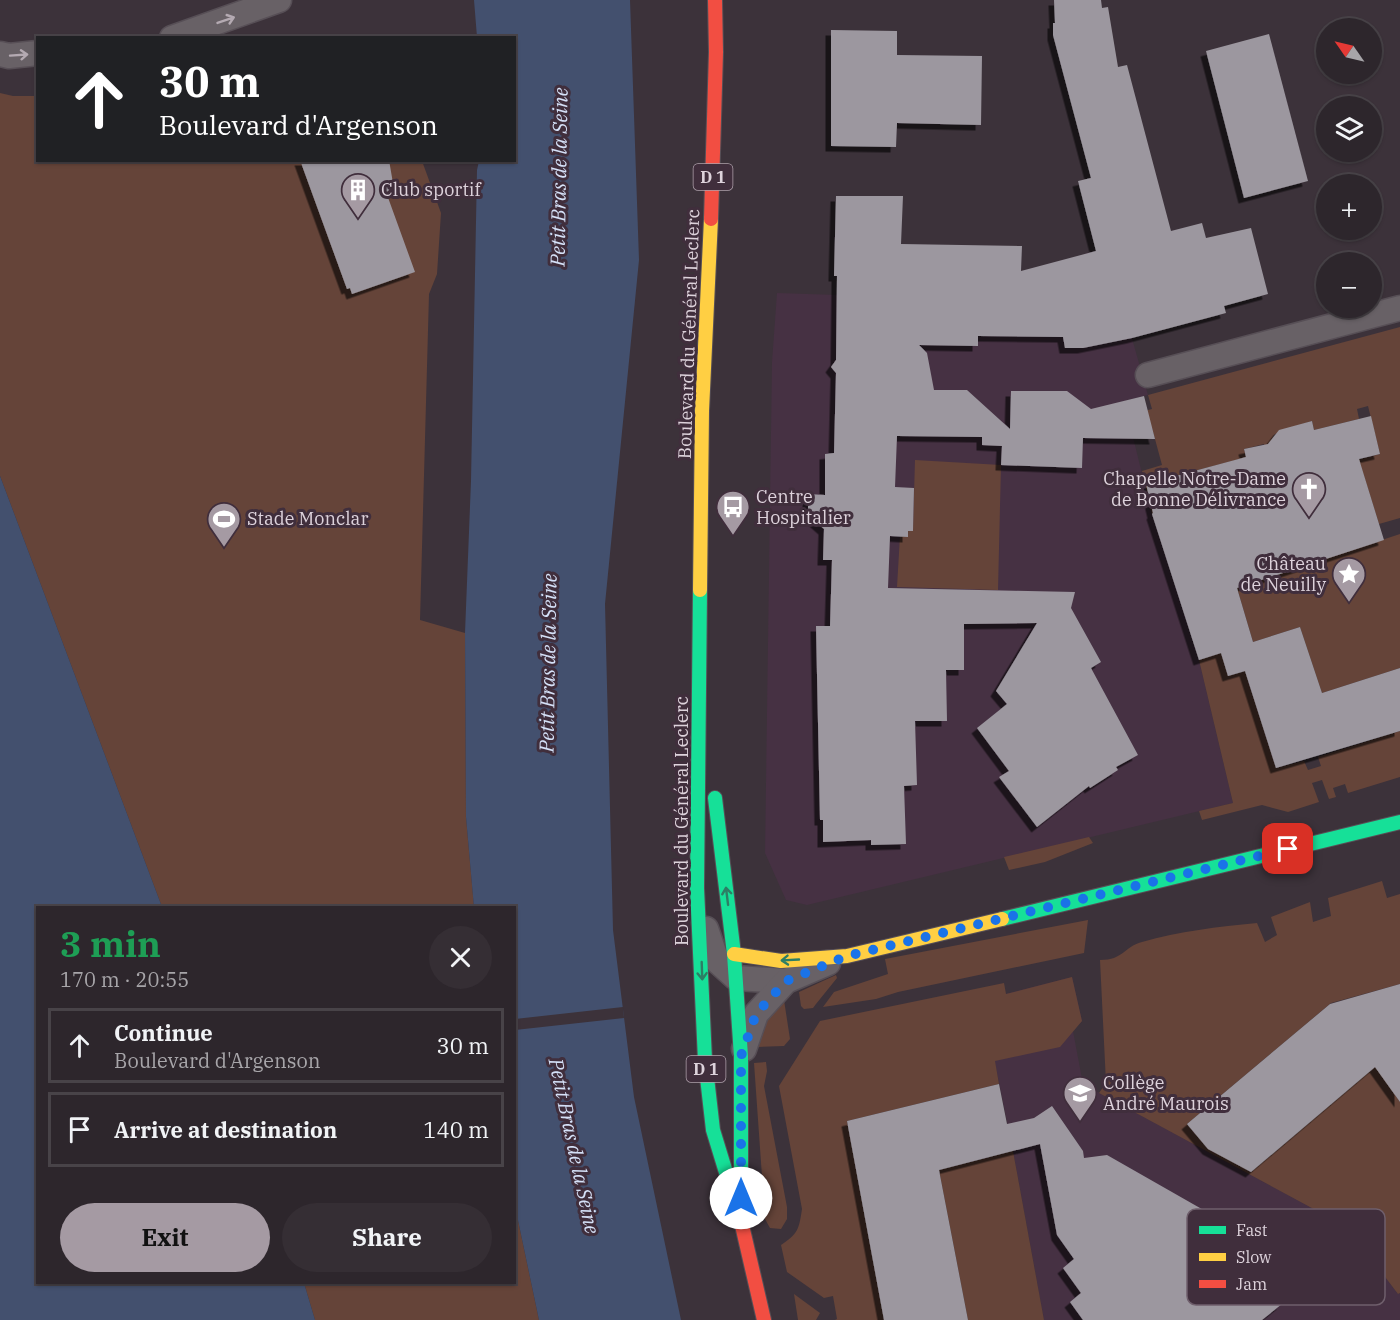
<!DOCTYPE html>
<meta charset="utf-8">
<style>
:root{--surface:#2d262c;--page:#352e34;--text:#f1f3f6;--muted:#a7a5a9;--line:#484348;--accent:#a59aa3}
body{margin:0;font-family:"IBM Plex Serif",serif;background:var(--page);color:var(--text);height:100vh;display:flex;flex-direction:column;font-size:22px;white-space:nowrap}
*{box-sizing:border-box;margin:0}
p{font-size:20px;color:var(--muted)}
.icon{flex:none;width:33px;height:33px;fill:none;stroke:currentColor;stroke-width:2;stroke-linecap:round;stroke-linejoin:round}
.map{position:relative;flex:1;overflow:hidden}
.drawer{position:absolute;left:36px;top:906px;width:480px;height:378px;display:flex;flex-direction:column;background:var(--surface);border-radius:0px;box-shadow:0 2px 4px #0004,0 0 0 2px var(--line)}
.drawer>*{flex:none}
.top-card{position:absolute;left:36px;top:36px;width:480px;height:126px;border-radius:0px;box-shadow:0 2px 4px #0004,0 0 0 2px var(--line);background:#202124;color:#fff;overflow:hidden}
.needle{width:39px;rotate:304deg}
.buttons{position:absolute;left:1316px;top:18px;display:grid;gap:12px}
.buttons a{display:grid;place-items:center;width:66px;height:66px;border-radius:50%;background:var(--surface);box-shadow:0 2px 4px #0004,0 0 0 2px var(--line);font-size:30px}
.pin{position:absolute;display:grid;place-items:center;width:51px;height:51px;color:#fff;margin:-26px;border-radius:12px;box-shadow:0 3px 9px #0006}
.me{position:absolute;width:66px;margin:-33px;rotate:0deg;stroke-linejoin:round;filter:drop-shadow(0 0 4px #0008)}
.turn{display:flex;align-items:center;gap:21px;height:126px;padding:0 24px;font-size:27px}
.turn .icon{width:78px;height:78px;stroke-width:2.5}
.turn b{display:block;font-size:42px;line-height:51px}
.round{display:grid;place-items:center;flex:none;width:63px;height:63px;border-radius:32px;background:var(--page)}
.head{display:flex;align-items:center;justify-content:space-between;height:102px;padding:0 24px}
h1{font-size:36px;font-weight:700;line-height:45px;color:#1e9e55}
.action{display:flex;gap:12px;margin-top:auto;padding:12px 24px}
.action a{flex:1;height:69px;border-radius:36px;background:var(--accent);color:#111;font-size:24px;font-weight:700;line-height:69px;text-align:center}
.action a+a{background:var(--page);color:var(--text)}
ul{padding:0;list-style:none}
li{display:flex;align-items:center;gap:18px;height:75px;margin:0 12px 9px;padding:0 12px;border:3px solid var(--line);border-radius:0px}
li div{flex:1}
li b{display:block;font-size:22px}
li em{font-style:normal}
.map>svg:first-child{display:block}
.built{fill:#463143}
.green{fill:#654439}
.water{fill:#43506e}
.pier{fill:#3c323a}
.building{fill:#9c979f;filter:url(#shadow)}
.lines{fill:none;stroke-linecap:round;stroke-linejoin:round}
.street-casing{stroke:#574f56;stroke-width:27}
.fast-casing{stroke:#574f56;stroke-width:16}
.slow-casing{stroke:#574f56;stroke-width:16}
.jam-casing{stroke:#574f56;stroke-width:16}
.street{stroke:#686166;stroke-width:24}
.fast{stroke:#16e098;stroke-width:14}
.slow{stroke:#ffcf43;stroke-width:14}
.jam{stroke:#f24e42;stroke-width:14}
.oneway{stroke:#b4aab2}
.oneway2{stroke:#2d7e65}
.route{stroke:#1a73e8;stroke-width:10;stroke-dasharray:0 18}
.labels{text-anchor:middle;stroke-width:6;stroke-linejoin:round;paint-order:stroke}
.shield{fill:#402e3c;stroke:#aea1ab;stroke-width:1.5}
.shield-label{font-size:16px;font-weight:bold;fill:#ddd2db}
.poi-label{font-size:18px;fill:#ddd2db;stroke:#402e3c;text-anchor:start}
.street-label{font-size:18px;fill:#ddd2db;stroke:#402e3c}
.water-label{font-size:20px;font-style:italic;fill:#d5e1f8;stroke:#402e3c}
.key{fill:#402e3c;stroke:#6f5f6c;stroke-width:1.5}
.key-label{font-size:16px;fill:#ddd2db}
</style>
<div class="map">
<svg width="1400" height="1320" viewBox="0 0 1400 1320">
<defs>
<filter id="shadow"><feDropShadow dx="-5.5" dy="5.5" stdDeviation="0" flood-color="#0009"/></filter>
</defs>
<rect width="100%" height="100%" fill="#3c323a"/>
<g class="built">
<path d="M1100 250 1131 335 1148 395 1121 402 1132 433 1152 514 1199 660 1233 803 807 905 786 900 765 853 772 362 777 293 837 295 1089 274 1084 254Z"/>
<path d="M1072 977 1082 1021 1073 1031 1083 1084 1347 1227 1398 1294 1400 1293V1320H1044L1013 1151 982 1000Z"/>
</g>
<g class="green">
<path d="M0 93 13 96H37L38 160 422 161 441 213 437 274 429 294 420 620 465 633 466 817 474 907H162L0 476Z"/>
<path d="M1400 327V518L1379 524 1362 470 1327 468 1380 454 1368 406 1357 409 1359 419 1314 430 1312 421 1280 431 1274 435 1271 441 1268 463 1264 444 1244 449 1247 461 1240 459 1167 478 1174 508 1152 514 1142 471 1162 465 1152 428 1124 416 1152 409 1148 395Z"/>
<path d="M915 460 1001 465 998 590 897 587 900 536 908 531H913Z"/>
<path d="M1400 534V668L1322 693 1300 627 1253 642 1237 588Z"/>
<path d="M1221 653 1228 676 1245 671 1276 768 1304 761 1308 770 1321 766 1318 757 1400 731V777L1348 793 1345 784 1333 788 1336 797 1329 799 1322 780 1312 783 1319 802 1288 812 1262 805 1202 820 1199 811 1233 803 1199 660Z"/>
<path d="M1089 837 1093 843 1045 862 1009 870 1004 857Z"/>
<path d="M1382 881 1387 898 1400 894V984L1331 1003 1187 1124 1207 1147 1251 1172 1376 1066 1400 1102V1293L1398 1294 1347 1227 1099 1093 1106 1083 1100 960C1124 960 1123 947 1142 942 1179 931 1218 927 1257 923L1265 942 1277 935 1271 917 1310 902 1313 922 1331 916 1328 898Z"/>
<path d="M1088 920 1084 953 898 992 876 999 823 1007 834 992 888 974 885 959Z"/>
<path d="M836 975 837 978 816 1004 813 1008 804 1009 801 1006 799 992Z"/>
<path d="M1072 977 1082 1021 1060 1047 995 1061 999 1084 847 1121 884 1320H835L837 1319 833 1296 824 1298 787 1272 781 1245C798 1234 799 1229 802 1209L779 1086 820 1021 1004 983 1006 994Z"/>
<path d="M784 1000 790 1039 784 1046 757 1047 764 1017Z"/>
<path d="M766 1062 767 1071 764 1086 787 1207V1219L781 1229 770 1228 765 1219 754 1063Z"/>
<path d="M1013 1151 1044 1320H968L939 1170Z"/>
<path d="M515 1206 539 1320H315L304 1283 514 1282Z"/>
<path d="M794 1294 820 1313 816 1320H798Z"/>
</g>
<g class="water">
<path d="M474 0H630L639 260 605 604 613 930 634 1097 681 1320H539L515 1206 514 908H474L466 817 465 633 471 481 477 170 479 161 514 160V38L477 37Z"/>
<path d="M0 476 162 907 38 908V1282L304 1283 315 1320H0Z"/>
</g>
<path class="pier" d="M623 1007 624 1018 515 1030V1019Z"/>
<g class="building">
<path d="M1054 0H1101L1102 8 1108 7 1118 67 1127 65 1171 231 1202 223 1206 238 1251 228 1268 294 1224 306 1226 313 1132 338 1083 348H1065L1063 337 978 336V346L919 345 927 353 934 390H967L1010 429 1011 391H1067L1091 409 1144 396 1155 439 1083 438 1082 468 1001 465 1002 446 982 445V437L897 436 895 487 914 488 913 531H908V537L890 536 888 588 1075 592 1071 608 1101 662 1091 668 1138 755 1116 767 1118 770 1090 788 1089 786 1037 827 999 777 1009 771 977 728 1007 704 996 691 1037 623 964 624V670H946L947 721H915L917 785 904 786 906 844 871 845V840L823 842V820H820L816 626H830L832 560H823L824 529 808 515V494L825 495V454L834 453 836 373 831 367 836 360 837 276H834L836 196H903L901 244 1022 246 1021 271 1096 251 1078 181 1091 178 1053 35V23H1055Z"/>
<path d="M831 30 897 31V55L982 56 981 125 897 123 896 147 831 146Z"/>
<path d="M1269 34 1308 181 1244 198 1206 51Z"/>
<path d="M300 160H389L394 189 386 192 415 272 352 294 350 288 347 289Z"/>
<path d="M1371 416 1380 454 1359 459 1384 540 1237 588 1253 642 1300 627 1322 693 1400 668V731L1276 768 1245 671 1228 676 1221 653 1199 660 1152 514 1153 513 1146 484 1246 457 1244 449 1268 444 1279 430 1312 421 1314 430Z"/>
<path d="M1400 984V1102L1375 1067 1251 1172 1208 1149 1187 1124 1330 1004Z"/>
<path d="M999 1084 1007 1124 1034 1118 1052 1106 1083 1151 1084 1158 1107 1155 1207 1212 1220 1229 1226 1224 1246 1251 1244 1254 1282 1304 1262 1320H1083L1070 1302 1081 1293 1063 1268 1074 1259 1057 1235 1040 1144 939 1170 968 1320H884L847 1121Z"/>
</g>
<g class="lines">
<g class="street-casing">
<g id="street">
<path d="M172 38 279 0"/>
<path d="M0 54 9 56 38 53"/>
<path d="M1148 375 1400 308"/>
<path d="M706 929 717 961 736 978 786 981"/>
<path d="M744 1049 756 1014 786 981 828 963"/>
</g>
</g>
<g class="fast-casing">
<g id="fast">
<path d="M700 590 697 888 705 1060 713 1130 728 1179"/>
<path d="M715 798 734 954 741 1056V1186"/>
<path d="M1002 919 1400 822"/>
</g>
</g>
<g class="slow-casing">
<g id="slow">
<path d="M700 590 702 411 711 219"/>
<path d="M734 954 781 961 847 956 1002 919"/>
</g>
</g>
<g class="jam-casing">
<g id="jam">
<path d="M711 219 716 52 715 0"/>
<path d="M728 1179 741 1221 764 1320"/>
</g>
</g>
<use href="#street" class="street"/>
<use href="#fast" class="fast"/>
<use href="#slow" class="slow"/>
<use href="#jam" class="jam"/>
</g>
<defs><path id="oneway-shaft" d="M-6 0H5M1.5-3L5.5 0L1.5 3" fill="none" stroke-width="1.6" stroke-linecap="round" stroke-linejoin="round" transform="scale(1.5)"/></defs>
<g class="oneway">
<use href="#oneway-shaft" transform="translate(226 20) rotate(-19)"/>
<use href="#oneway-shaft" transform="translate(19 55) rotate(-4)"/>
</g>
<g class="oneway2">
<use href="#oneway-shaft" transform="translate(727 896) rotate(-97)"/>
<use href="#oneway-shaft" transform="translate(790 960) rotate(177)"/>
<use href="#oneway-shaft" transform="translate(702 971) rotate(88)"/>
</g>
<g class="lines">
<path class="route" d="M741 1198V1056L756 1014 786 981 847 956 1288 849"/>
</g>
<defs>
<g id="building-pin" transform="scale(1.725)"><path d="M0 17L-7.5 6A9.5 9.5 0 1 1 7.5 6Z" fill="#a59aa3" stroke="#402e3c"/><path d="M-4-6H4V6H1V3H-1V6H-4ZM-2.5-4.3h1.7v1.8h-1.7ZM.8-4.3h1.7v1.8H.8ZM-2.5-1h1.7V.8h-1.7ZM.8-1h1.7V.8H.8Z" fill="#fff"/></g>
<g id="church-pin" transform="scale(1.725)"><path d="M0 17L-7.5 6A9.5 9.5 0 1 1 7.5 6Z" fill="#a59aa3" stroke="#402e3c"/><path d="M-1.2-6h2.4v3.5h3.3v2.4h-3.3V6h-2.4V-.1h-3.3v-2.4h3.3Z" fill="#fff"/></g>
<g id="bus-pin" transform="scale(1.725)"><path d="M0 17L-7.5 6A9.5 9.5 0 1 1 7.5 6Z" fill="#a59aa3" stroke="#402e3c"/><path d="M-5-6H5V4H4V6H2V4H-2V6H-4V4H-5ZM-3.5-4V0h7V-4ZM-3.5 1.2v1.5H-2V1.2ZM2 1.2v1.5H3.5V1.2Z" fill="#fff"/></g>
<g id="stadium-pin" transform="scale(1.725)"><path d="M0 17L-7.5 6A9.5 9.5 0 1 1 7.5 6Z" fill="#a59aa3" stroke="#402e3c"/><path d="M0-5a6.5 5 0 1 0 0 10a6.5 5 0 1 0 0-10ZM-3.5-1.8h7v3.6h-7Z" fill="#fff"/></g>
<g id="sight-pin" transform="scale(1.725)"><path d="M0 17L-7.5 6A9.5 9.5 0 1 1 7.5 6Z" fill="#a59aa3" stroke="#402e3c"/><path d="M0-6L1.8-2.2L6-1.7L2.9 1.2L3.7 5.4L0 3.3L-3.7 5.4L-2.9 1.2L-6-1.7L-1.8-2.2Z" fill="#fff"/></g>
<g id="school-pin" transform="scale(1.725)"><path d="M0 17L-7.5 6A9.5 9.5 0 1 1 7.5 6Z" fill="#a59aa3" stroke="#402e3c"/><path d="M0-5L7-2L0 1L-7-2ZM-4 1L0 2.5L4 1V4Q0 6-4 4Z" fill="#fff"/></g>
</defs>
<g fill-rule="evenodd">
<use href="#building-pin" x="358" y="190"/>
<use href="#church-pin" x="1309" y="489"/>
<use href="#bus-pin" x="733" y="507"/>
<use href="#stadium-pin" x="224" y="519"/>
<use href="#sight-pin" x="1349" y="574"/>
<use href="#school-pin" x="1080" y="1093"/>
</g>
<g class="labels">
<g class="shield">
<rect x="693.5" y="164" width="39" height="26" rx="4.5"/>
<rect x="686.5" y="1056" width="39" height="26" rx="4.5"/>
</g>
<g class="shield-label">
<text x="713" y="183">D 1</text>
<text x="706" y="1075">D 1</text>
</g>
<g class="poi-label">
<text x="381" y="196">Club sportif</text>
<text x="1286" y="485" text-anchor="end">Chapelle Notre-Dame<tspan x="1286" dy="21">de Bonne Délivrance</tspan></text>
<text x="756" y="503">Centre<tspan x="756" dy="21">Hospitalier</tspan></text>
<text x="247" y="525">Stade Monclar</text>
<text x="1326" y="570" text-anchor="end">Château<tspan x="1326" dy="21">de Neuilly</tspan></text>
<text x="1103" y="1089">Collège<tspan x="1103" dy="21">André Maurois</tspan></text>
</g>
<g class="street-label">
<text transform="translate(689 334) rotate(-88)" y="6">Boulevard du Général Leclerc</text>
<text transform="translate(682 821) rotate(-90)" y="6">Boulevard du Général Leclerc</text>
</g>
<g class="water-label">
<text transform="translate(559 177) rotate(-89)" y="7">Petit Bras de la Seine</text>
<text transform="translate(548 663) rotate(-89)" y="7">Petit Bras de la Seine</text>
<text transform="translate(574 1146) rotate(78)" y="7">Petit Bras de la Seine</text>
</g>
</g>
<rect x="1187" y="1209" width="198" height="96" rx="9" class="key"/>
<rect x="1199" y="1226" width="27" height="8" fill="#16e098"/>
<rect x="1199" y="1253" width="27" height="8" fill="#ffcf43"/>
<rect x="1199" y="1280" width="27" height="8" fill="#f24e42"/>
<g class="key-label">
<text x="1236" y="1236">Fast</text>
<text x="1236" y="1263">Slow</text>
<text x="1236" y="1290">Jam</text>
</g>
</svg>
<div class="buttons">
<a><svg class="needle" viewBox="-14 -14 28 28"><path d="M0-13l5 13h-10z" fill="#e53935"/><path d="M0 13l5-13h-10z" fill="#a7a5a9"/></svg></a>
<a><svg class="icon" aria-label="layers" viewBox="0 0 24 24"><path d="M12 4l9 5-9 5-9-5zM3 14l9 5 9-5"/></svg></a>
<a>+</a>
<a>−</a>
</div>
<div class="pin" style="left:1288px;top:849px;background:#d93025"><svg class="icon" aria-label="arrive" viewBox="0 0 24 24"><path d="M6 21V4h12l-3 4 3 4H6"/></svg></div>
<svg class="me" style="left:741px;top:1198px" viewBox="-20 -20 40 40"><circle r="19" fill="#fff"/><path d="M0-13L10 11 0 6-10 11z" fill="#1a73e8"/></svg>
<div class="top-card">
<div class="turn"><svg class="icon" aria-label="ahead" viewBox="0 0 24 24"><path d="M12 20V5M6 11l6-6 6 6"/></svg><div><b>30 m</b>Boulevard d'Argenson</div></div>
</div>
<section class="drawer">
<div class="head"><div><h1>3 min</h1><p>170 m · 20:55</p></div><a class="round"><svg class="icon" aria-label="close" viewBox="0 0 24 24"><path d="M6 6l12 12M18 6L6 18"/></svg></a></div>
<ul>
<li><svg class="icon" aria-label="ahead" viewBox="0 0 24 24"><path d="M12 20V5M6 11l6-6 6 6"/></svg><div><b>Continue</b><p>Boulevard d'Argenson</p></div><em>30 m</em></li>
<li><svg class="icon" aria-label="arrive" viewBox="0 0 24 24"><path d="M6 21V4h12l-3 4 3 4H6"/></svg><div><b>Arrive at destination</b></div><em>140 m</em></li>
</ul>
<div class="action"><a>Exit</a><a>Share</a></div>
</section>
</div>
